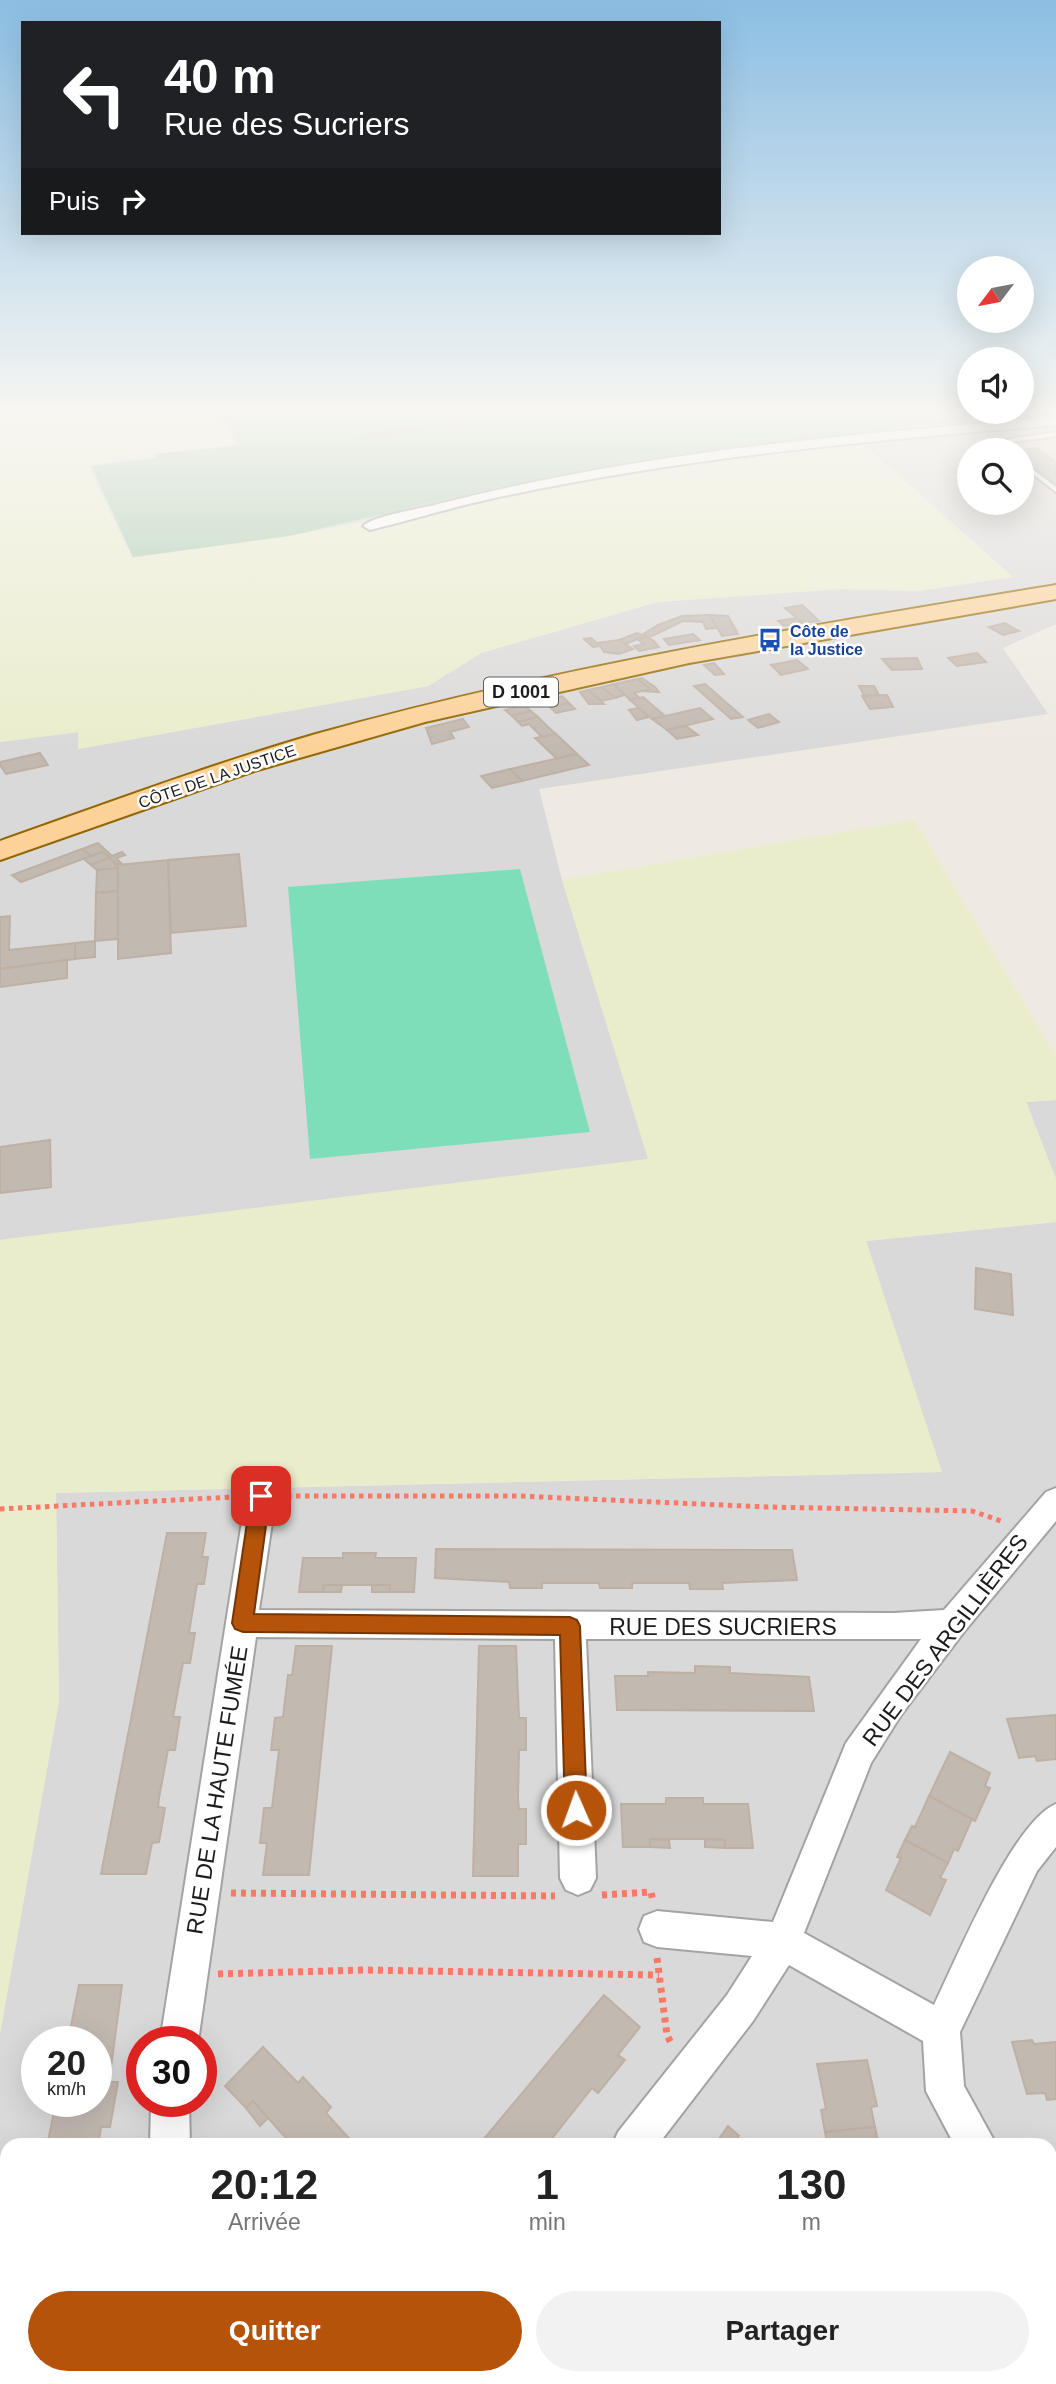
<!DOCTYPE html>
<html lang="fr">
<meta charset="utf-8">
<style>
:root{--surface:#fff;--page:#f2f2f2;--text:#222;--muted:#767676;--accent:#b45309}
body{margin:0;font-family:Arial,sans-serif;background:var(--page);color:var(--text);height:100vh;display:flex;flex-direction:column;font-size:26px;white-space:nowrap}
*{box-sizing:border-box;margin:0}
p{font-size:23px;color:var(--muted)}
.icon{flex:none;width:38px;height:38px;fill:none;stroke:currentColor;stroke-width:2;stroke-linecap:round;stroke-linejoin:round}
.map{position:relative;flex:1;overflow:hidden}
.drawer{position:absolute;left:0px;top:2138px;width:1057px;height:247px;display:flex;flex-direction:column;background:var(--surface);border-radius:21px 21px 0 0;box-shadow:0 7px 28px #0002}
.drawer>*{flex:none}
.hud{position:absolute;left:21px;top:21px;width:700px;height:214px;border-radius:0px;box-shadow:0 7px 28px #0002;background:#202124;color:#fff;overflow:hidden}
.needle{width:46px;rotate:238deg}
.fabs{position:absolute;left:957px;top:256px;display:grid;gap:14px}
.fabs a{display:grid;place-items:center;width:77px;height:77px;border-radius:50%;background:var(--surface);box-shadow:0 7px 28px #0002;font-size:35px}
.speed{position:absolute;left:21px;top:2026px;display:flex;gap:14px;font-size:35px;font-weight:700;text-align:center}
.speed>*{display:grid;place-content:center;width:91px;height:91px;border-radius:50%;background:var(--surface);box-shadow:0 7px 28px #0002;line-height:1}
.speed small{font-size:18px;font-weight:400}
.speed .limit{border:10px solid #d22;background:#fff;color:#111}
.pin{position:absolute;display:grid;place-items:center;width:60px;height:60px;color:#fff;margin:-30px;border-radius:14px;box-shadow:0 4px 10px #0006}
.me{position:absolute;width:77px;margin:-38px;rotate:358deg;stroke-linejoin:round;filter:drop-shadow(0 0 5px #0008)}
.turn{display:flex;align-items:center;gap:24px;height:147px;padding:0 28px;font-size:32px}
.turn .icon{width:91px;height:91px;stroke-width:2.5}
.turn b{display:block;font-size:49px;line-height:60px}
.then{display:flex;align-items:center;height:66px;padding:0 28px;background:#0003;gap:14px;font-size:26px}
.eta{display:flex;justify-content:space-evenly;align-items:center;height:119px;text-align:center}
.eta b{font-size:42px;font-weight:600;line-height:49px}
.button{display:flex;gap:14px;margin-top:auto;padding:14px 28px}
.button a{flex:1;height:80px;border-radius:42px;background:var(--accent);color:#fff;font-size:28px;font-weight:600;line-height:80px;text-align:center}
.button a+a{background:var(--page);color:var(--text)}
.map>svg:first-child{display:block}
.residential{fill:#dad9d9;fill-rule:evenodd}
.commercial{fill:#efd2d0}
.farmland{fill:#eaedcc}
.cemetery{fill:#a3c7a9}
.pitch{fill:#7edeba}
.building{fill:#c2b9b1;stroke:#bfb0a4;stroke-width:2}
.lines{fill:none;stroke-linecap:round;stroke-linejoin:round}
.lane-casing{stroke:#a3a3a3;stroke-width:4}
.street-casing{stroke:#a3a3a3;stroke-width:4}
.primary-casing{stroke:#946600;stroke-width:4}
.path-far2{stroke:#fa7866;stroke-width:2.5;stroke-dasharray:2 2;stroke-linecap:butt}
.path-far1{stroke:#fa7866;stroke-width:5;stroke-dasharray:4.5 4.5;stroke-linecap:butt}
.path{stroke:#fa7866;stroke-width:7;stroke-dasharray:5 5;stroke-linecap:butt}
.lane{fill:#fff;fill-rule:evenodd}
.street{fill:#fff;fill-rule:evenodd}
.primary{fill:#fcd298;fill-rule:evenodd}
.route{fill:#b45309;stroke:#753606;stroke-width:2}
.labels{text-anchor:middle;stroke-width:5;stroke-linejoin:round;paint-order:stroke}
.far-transit-label{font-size:16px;font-weight:bold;fill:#164399;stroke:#fff;text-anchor:start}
.far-street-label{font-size:16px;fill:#1c1c1c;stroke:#fff}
.shield{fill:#fff;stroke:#606060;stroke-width:2}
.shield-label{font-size:18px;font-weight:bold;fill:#1c1c1c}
.near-street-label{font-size:23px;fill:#1c1c1c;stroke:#fff}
</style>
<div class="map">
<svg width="1056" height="2384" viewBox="0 0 1056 2384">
<rect width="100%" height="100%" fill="#eeeae2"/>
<g class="residential">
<path d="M216 415H1056V624L1003 648 1048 714 539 789 562 880 649 1159 0 1240V742L78 732V749L428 686 481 653 657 602 840 589 920 591 390 517 276 539 132 559 88 466 154 454 235 444ZM970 450H1022V502H970Z"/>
<path d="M1056 1100V1179L1026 1102Z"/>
<path d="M1056 1222V2384H0V2034L59 1701 56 1493 941 1472 866 1241ZM37 2042H96V2102H37ZM142 2042H201V2102H142ZM7 2146H1050V2378H7Z"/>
</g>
<path class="commercial" d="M1056 430V497L1022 472V450H992L974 436Z"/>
<g class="farmland">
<path d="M0 415H216L236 445 154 454 88 466 132 558 289 536 390 517 506 488 859 440 1013 577 920 591 840 589 657 602 481 653 428 686 78 749V732L0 742Z"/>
<path d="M914 820 1056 1057V1100L1026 1102 1056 1179V1222L866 1241 942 1472 56 1493 59 1701 0 2034V1240L648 1159 562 880Z"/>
</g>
<path class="cemetery" d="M222 415H1056V419L918 425 607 468 504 486 289 536 133 557 91 466 156 458 155 454 240 445Z"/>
<path class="pitch" d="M520 869 590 1132 310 1159 288 887Z"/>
<g class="building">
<path d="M1037 448 1056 462V484L1022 459 1020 450Z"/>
<path d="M802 605 819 621 803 623 785 608Z"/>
<path d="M710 615 717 628 706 629 703 622 683 621 648 638 642 635 658 625 682 616Z"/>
<path d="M710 615 728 616 738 634 722 636Z"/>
<path d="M796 618 803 623 784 626 778 621Z"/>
<path d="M1005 623 1017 630 1019 631 1003 635 989 627Z"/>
<path d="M637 633 645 636 626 644 619 640Z"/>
<path d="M693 634 700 640 669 645 664 639Z"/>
<path d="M645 636 654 641 659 647 639 651 634 646 644 644 637 639Z"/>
<path d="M591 638 597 643 619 640 633 649 619 654 604 652 600 646 593 647 584 639Z"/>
<path d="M977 653 986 662 957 666 948 658Z"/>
<path d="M917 658 922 669 892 670 882 659Z"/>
<path d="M797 660 808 669 781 675 771 665Z"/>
<path d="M714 663 724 674 715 675 704 665Z"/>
<path d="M642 678 655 687 659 692 642 691 650 689 638 679Z"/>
<path d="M637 679 650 689 634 693 640 698 630 700 614 684Z"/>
<path d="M614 684 624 695 615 698 602 687Z"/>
<path d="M705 684 743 717 731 719 694 686Z"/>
<path d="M859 686H874L879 695 862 696 864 695Z"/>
<path d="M602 687 615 698 601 701 588 690Z"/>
<path d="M588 690 601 701 604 704H589L580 692Z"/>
<path d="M887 695 893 707 870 709 862 696Z"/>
<path d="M562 696 569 703 550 707 543 701Z"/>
<path d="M643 697 665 716 652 719 630 700Z"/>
<path d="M569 703 575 709 556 713 550 707Z"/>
<path d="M524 705 531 711 512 716 505 710Z"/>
<path d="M638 708 649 717 637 720 629 710Z"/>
<path d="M700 708 713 719 667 730 652 719Z"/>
<path d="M531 711 538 717 518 722 512 716Z"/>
<path d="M769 714 779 722 758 728 748 720Z"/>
<path d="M538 717 548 727 556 734 543 738 529 724 522 726 518 722Z"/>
<path d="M463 719 469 727 450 732 454 738 432 744 426 728Z"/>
<path d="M686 726 698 735 677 739 667 730Z"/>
<path d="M556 734 577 754 556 758 535 738Z"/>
<path d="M40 753 48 765 6 774 0 765V762Z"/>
<path d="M577 754 589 765 522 781 510 769Z"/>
<path d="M510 769 522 781 492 788 481 776Z"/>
<path d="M98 843 112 856 122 852 125 855 116 858 121 863 117 864 102 852 91 856 82 849Z"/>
<path d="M82 849 91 856 21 882 12 875Z"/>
<path d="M102 852 110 858 91 865 84 859Z"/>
<path d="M239 854 246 926 171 933 168 860Z"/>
<path d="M110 858 118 868 97 870 91 865Z"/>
<path d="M168 860 171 953 118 959V865Z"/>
<path d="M118 868V891L96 893 97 870Z"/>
<path d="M118 891V939L95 941 96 893Z"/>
<path d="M10 916 9 950 75 943V959L0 969V917Z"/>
<path d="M95 941V957L75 959V943Z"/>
<path d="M67 960V978L0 987V969Z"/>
<path d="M50 1140 51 1187 0 1193V1147Z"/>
<path d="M976 1268 1011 1274 1013 1315 975 1309Z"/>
<path d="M167 1533H206L202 1557H208L204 1584H197L189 1633H195L190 1663H183L173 1717H180L175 1750H168L159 1798 158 1807 165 1808 159 1842 152 1843 146 1874H101Z"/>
<path d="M436 1549 792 1550 797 1580 722 1583 723 1589H690L689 1583H632V1588H600L599 1583H542V1588H510L509 1582 435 1578Z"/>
<path d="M343 1553H376L375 1558H416L414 1592H390V1585H324L323 1592H299L303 1558H343Z"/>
<path d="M324 1585H342L341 1592H323Z"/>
<rect x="372" y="1585" width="18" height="7"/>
<path d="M296 1646H332L309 1875H263L267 1843H260L264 1808H272L279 1750H271L275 1718 283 1717 288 1675H292Z"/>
<path d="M479 1646H516L519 1718H526V1750H519L518 1799 519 1809H526V1844H518V1876H473Z"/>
<path d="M695 1666 730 1667V1673L809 1677 814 1711 617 1710 615 1676H648V1672L695 1673Z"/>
<path d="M1056 1715V1759L1037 1761 1035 1756 1019 1758 1007 1719Z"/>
<path d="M950 1752 990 1773 985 1786 990 1788 975 1821 929 1796Z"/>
<path d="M929 1796 972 1819 958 1851 954 1849 948 1863 905 1840 912 1826 915 1827Z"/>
<path d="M666 1798H703V1804H748L753 1848H725V1840L705 1839H650V1847H623L621 1804H666Z"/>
<path d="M650 1839 669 1840 670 1848 650 1847Z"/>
<path d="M705 1839 725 1840V1848L705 1847Z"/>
<path d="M905 1840 948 1863 940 1878 946 1880 930 1915 886 1890 901 1858 897 1857Z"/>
<path d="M79 1985H122L109 2082H118L110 2127H101L98 2146H47L56 2102H96V2042H68Z"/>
<path d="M604 1995 640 2027 618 2055 625 2060 598 2093 592 2088 546 2146H478Z"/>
<path d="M1032 2040 1034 2044 1056 2042V2099L1047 2100 1045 2093 1027 2094 1012 2042Z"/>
<path d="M263 2047 298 2083 303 2077 331 2107 326 2113 356 2146H293L253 2101 246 2108 225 2086Z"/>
<path d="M867 2060 877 2106 871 2107 875 2127 825 2132 821 2110 826 2109 817 2064Z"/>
<path d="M253 2101 268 2118 260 2126 246 2108Z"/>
<path d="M728 2126 739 2136 732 2146H714Z"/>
<path d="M875 2127 879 2146H828L825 2132Z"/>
<path d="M1056 2272V2339L1053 2340 1050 2327V2273Z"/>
<path d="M115 2378H142L137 2384H119Z"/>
<path d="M548 2378H612L608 2384H554Z"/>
</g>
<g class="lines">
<g class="lane-casing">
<g id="lane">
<path d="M1056 432V436L1013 442 1009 450H1003L1009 439Z"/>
<path d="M1022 461 1056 487V492L1022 466Z"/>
</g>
</g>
<g class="street-casing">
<g id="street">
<path d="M1056 417V425C872 440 689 457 509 495 462 504 416 519 370 530L363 526C375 515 421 509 438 504 641 452 849 434 1056 417Z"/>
<path d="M261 1484 271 1488 276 1496 259 1610 894 1613 944 1610 1046 1492 1056 1488V1521L963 1633 901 1715 871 1763 804 1933 934 2005C956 1960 1013 1821 1056 1804V1847L1037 1871 960 2032 964 2086 997 2146H955L926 2091 923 2041 789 1965 753 2021 657 2146H612L618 2132 727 1995 752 1956 657 1947 644 1942 639 1929 644 1916 657 1911 773 1922 846 1743 921 1639H586L596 1878 590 1890 578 1895 566 1890 560 1878 555 1639 256 1637 198 2042H160L246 1496 251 1488Z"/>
<path d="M151 2102H189L190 2146H150Z"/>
<path d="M1056 2156V2196L1050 2197V2157Z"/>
<path d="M283 2378H327L330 2384H285Z"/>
<path d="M427 2378H471L469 2384H424Z"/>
</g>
</g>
<g class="primary-casing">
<path id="primary" d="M1056 585V599L689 663 425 722 254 771 0 860V841C105 804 209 765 316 734 559 666 808 626 1056 585Z"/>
</g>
<path class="path-far2" d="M359 437 509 415"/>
<g class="path-far1">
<path d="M287 1496H519L767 1507 972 1511 1004 1522"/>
<path d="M0 1509 233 1497"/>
</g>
<g class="path">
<path d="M231 1893 555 1896"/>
<path d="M602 1895 651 1892 653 1901"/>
<path d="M657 1958 667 2035 672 2045"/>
<path d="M218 1974 365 1970 659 1975"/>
</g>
<use href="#lane" class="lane"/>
<use href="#street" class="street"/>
<use href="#primary" class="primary"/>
</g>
<linearGradient id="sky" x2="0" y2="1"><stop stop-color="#8bbee3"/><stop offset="0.55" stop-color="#f7f6f2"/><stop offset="1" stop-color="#f7f6f2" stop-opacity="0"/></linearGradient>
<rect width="1056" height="749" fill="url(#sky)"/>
<path class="route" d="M261 1488 267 1491 270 1496 254 1614 570 1617 577 1620 580 1626 587 1810 584 1817 576 1820 568 1817 565 1810 560 1635 243 1632 235 1629 232 1623 251 1496 254 1491Z"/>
<defs>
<g id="bus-bare" transform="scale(1.89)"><path d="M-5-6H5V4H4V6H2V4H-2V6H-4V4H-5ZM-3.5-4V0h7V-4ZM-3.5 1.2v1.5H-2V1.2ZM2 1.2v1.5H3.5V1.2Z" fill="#1a4fb4" stroke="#fff" stroke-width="2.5" paint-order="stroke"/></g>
</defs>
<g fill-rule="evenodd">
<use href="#bus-bare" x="770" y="640"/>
</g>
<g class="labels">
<g class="far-transit-label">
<text x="790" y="637">Côte de<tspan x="790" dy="18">la Justice</tspan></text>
</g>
<g class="far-street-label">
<text transform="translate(217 776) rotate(-19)" y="6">CÔTE DE LA JUSTICE</text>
</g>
<rect class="shield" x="484" y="677.5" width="74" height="29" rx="5"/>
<g class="shield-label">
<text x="521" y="698">D 1001</text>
</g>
<g class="near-street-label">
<text x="723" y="1635">RUE DES SUCRIERS</text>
<text transform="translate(945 1640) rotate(-53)" y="8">RUE DES ARGILLIÈRES</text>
<text transform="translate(217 1790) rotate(-81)" y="8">RUE DE LA HAUTE FUMÉE</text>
</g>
</g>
</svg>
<div class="fabs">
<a><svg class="needle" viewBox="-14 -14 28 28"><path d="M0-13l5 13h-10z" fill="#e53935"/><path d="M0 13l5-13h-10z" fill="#767676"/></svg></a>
<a><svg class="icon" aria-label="sound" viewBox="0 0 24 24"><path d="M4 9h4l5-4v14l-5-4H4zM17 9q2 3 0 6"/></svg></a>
<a><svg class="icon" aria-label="search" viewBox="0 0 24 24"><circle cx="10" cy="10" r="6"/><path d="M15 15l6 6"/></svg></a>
</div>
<div class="speed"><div>20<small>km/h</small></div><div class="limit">30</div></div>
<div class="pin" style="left:261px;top:1496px;background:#d93025"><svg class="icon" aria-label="arrive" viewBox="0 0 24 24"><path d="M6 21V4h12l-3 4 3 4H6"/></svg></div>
<svg class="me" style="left:576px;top:1810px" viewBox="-20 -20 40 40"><circle r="17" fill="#b45309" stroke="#fff" stroke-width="3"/><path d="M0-11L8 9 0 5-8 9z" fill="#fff"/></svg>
<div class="hud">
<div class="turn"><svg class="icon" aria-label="left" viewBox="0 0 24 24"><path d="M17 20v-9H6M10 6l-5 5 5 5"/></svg><div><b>40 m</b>Rue des Sucriers</div></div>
<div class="then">Puis<svg class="icon" aria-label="right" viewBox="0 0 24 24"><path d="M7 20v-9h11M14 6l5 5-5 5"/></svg></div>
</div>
<section class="drawer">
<div class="eta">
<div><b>20:12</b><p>Arrivée</p></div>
<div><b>1</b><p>min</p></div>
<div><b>130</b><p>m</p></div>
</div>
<div class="button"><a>Quitter</a><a>Partager</a></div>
</section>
</div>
